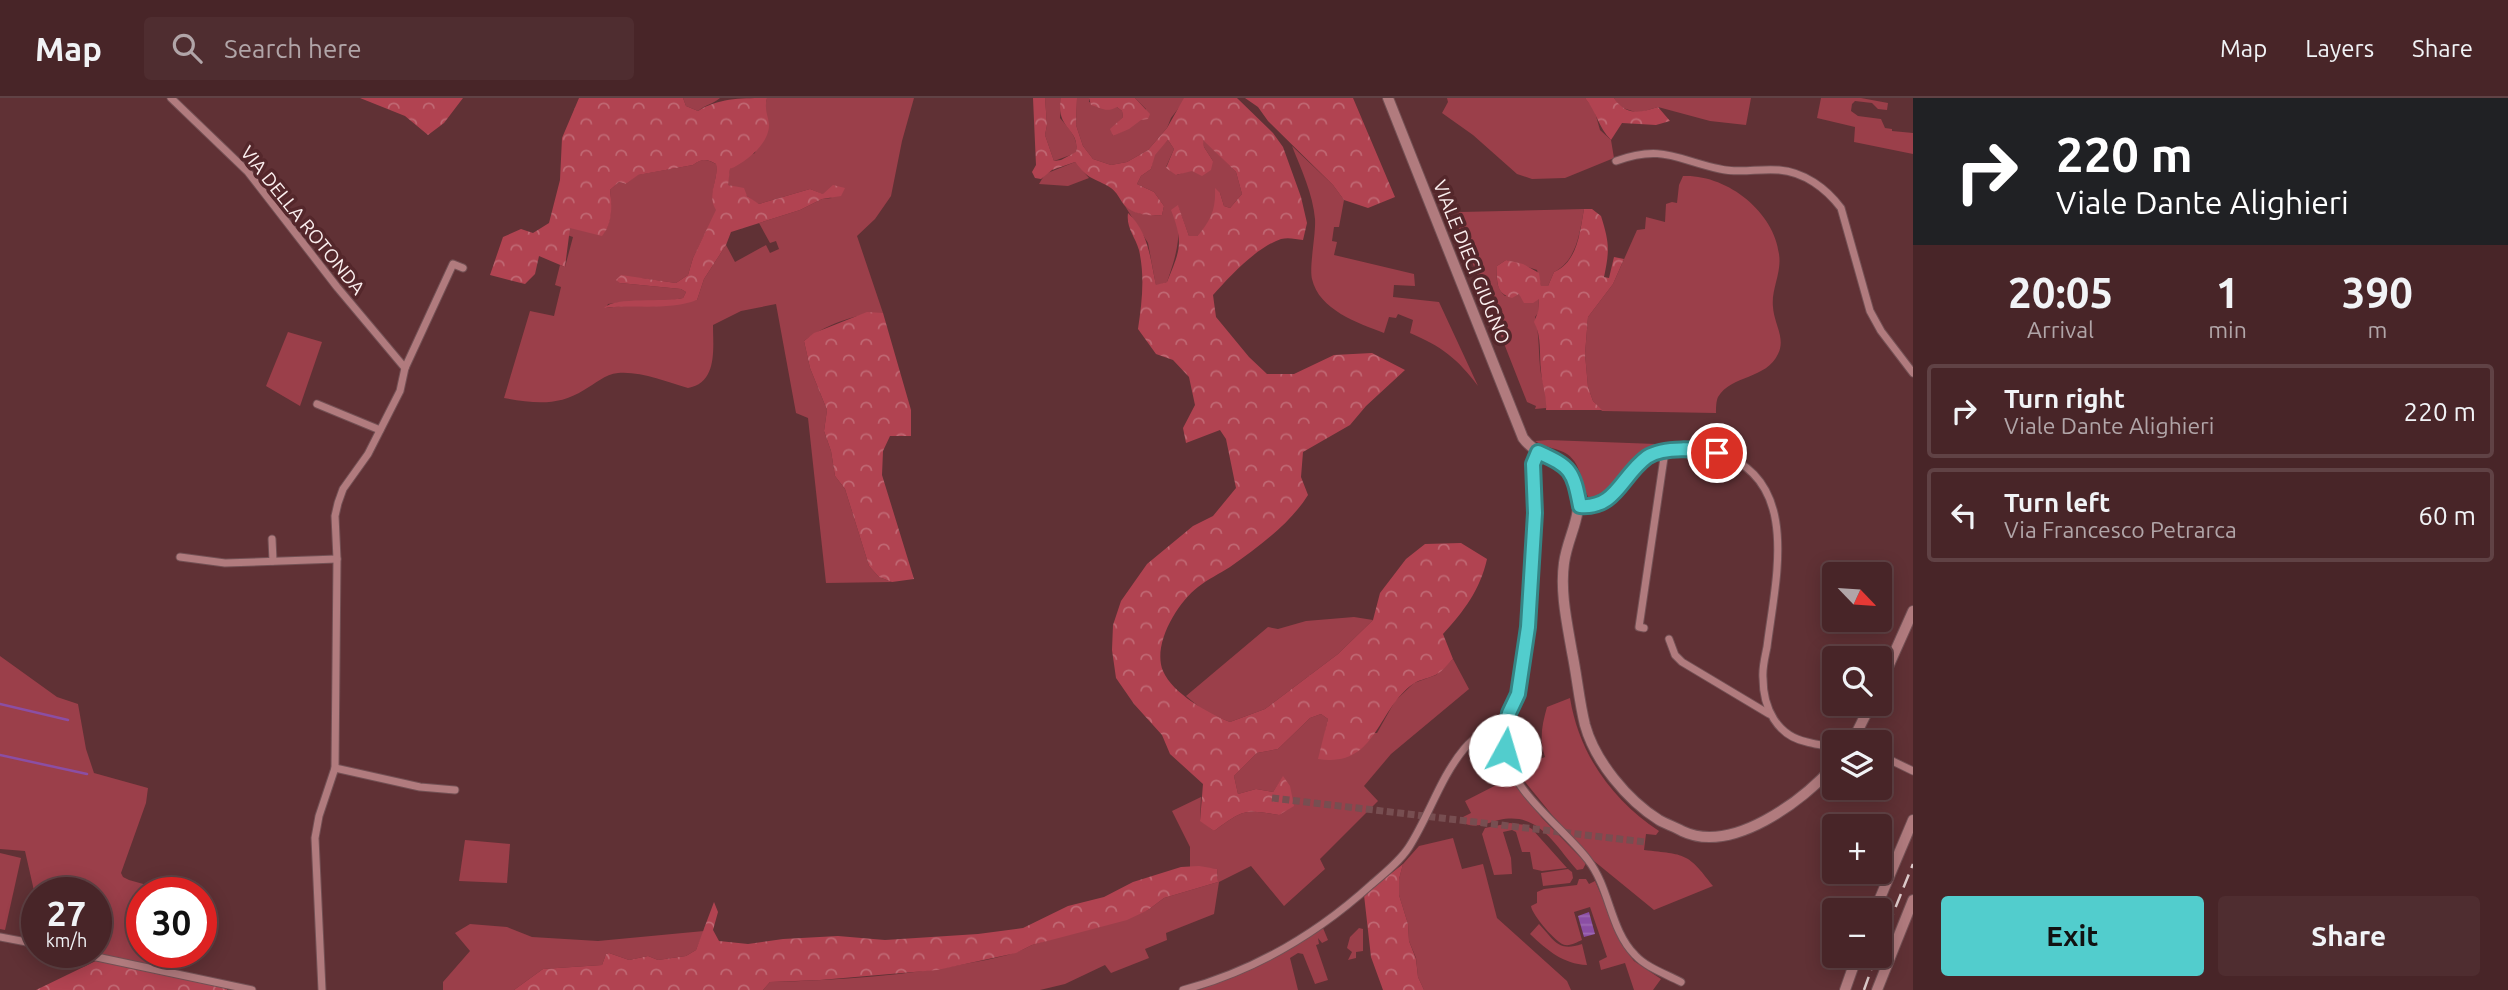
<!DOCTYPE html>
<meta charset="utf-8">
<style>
:root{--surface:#482528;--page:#4f2d30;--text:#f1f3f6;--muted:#b1a5a8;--line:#604245;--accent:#52cdcd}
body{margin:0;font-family:Ubuntu,sans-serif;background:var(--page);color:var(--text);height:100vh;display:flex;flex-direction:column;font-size:26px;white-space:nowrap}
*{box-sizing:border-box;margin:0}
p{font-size:23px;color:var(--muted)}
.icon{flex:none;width:38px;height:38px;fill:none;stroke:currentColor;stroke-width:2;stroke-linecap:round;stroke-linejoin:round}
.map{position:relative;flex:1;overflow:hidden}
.side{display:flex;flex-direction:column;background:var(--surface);width:595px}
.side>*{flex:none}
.guide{background:#202124;color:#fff;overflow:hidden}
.needle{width:46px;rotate:115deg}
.buttons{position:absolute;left:1822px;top:464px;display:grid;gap:14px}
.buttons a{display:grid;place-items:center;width:70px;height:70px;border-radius:7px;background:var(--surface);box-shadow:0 4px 18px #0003,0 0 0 2px var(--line);font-size:35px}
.speed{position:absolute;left:21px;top:779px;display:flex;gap:14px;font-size:35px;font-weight:700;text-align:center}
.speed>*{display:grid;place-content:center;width:91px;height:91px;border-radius:50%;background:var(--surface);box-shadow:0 4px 18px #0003,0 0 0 2px var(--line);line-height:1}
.speed small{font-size:18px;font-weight:400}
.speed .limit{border:10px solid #d22;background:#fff;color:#111}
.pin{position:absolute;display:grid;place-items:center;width:60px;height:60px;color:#fff;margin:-30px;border:4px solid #fff;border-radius:50%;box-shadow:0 2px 7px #0007}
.me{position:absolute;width:77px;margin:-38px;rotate:6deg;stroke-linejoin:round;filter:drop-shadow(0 0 5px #0008)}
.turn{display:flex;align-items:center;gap:24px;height:147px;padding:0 28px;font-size:32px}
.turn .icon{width:91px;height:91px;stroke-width:2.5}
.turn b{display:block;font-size:49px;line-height:60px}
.eta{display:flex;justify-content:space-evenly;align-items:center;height:119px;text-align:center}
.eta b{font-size:42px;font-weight:700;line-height:49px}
.primary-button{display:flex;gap:14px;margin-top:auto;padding:14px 28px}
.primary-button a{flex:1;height:80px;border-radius:7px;background:var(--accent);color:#111;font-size:28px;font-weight:700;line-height:80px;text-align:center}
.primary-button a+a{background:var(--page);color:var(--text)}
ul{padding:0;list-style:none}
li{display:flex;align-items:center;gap:21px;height:94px;margin:0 14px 10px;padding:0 14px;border:4px solid var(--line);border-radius:7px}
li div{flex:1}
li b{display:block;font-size:26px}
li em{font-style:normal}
header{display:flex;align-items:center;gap:42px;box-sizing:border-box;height:98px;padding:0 35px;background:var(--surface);border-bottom:2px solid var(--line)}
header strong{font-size:33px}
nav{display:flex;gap:38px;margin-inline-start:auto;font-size:24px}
.search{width:490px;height:63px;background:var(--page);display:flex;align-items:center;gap:18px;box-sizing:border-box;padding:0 24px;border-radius:7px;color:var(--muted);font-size:26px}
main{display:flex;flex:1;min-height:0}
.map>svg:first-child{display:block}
.green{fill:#9b3f4a}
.forest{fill:url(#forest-crowns)}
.water{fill:url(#water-rules)}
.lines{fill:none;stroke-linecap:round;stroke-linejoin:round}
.stream{stroke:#8b4ea4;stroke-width:2.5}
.street-tunnel{stroke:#774e51;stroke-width:7;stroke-dasharray:7 3.5;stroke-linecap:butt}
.street-casing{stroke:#735054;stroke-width:9}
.secondary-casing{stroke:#735054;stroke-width:12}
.street{stroke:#b17b7e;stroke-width:7}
.secondary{stroke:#b17b7e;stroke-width:10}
.rail{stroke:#dccaca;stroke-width:2.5;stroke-dasharray:14 7;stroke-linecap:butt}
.route-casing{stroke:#358585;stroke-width:18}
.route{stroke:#52cdcd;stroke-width:12}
.labels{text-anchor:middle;stroke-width:7;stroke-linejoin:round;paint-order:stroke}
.street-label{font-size:19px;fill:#fbefef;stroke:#54272b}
</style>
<header>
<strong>Map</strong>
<div class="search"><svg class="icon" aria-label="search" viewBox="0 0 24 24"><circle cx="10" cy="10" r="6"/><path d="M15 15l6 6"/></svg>Search here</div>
<nav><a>Map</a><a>Layers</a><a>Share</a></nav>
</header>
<main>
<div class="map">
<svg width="1913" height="892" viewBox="0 0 1913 892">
<defs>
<pattern id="forest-crowns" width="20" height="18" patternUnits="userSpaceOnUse" patternTransform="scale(1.75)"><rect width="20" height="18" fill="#b14351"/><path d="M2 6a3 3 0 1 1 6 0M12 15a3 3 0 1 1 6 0" fill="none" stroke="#c06873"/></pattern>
<pattern id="water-rules" width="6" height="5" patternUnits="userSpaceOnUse" patternTransform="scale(1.75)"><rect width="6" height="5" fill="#8b4ea4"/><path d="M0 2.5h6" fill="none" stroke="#9c68b1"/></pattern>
</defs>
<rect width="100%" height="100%" fill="#603135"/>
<g class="green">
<path d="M683 0H720C713 6 705 7 698 13L686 8Z"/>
<path d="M767 0H914L902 43 891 98 875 121 857 138 883 215C859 214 823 228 804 243L810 270 827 312 824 333 831 353 835 378 845 391 869 468 879 479 892 484 826 485 808 320 796 315 776 206 741 213 713 227C713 250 718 285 688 290 667 284 640 273 618 275 605 276 595 286 584 292 557 309 533 305 504 300L530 213 554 218 561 189 555 187 560 167 565 169 573 139 567 137 570 129 602 137C612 127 612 105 610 92L619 84 626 86 637 77 693 67C702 60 706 61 716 66 719 83 706 96 717 112L693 160 688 177 676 185 640 180 620 185 681 191 686 194 683 200C659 206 633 202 608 206L606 210 629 207 648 208 697 202 704 181 726 147 735 164 766 147 770 155 779 151 776 143 770 145 759 125 800 112 822 101 832 100 810 91 759 106C747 101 741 88 727 87L730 71 746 59 755 55Z"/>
<path d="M1045 0H1061L1060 20C1069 31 1079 40 1076 55L1054 63 1045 37 1047 27Z"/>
<path d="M1077 0H1089V4L1117 9 1122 13 1123 19 1111 31 1113 38C1128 30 1138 27 1146 11L1135 0H1184V3L1171 20 1167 30 1148 52 1127 64 1111 67 1093 61 1083 48 1076 27Z"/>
<path d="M1447 0H1585L1594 11 1600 32 1611 42 1614 60 1565 80 1532 81 1517 76 1473 37 1442 15 1448 4Z"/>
<path d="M1614 0H1751L1746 27 1710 23 1658 9 1638 15 1620 9Z"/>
<path d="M1821 0H1861L1888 5 1887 12 1878 11 1872 5 1855 3 1852 6 1851 13 1858 18 1881 21 1885 30 1892 31V33L1913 35V56L1854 44 1855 29 1817 20Z"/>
<path d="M1202 40 1236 74 1242 96 1230 110 1224 108 1220 95 1209 125 1197 138H1189L1178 108C1180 141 1178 153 1167 184L1156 188 1148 145 1125 108C1137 116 1147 118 1162 117L1164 108 1154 94 1137 86 1141 78 1151 71 1154 57 1168 42 1174 51 1166 69 1177 77 1213 63 1204 49Z"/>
<path d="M1292 48 1333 87 1344 102 1339 129H1334L1332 143 1337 144 1334 157 1414 176 1415 188 1394 187 1393 199 1439 204 1478 288C1458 261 1441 248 1410 235L1413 222 1398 216 1396 220 1389 219 1384 235C1358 225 1319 212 1312 181 1309 168 1316 137 1315 121 1313 96 1301 71 1292 48Z"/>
<path d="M1075 64 1089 80 1068 88 1039 86 1045 76Z"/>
<path d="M1683 78C1726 76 1774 113 1779 156 1782 175 1771 191 1773 209 1774 226 1786 240 1778 256 1767 281 1731 277 1718 299 1716 303 1716 311 1716 315L1602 313 1593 303 1588 289 1585 256 1588 219 1613 186 1637 132 1645 131 1646 119 1665 124 1666 106 1672 104 1677 105 1679 87Z"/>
<path d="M1584 111C1580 133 1577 163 1554 174L1548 188H1541L1537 172 1506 162 1497 168C1497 181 1495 188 1505 198L1520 196 1539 200 1538 215 1535 219C1540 238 1538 257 1541 276 1544 289 1547 297 1546 310L1535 311 1536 308 1527 304 1454 118 1460 114Z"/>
<path d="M288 234 322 244 300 308 266 288Z"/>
<path d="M1548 342 1656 346 1652 352 1635 362 1600 401 1591 403C1580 389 1584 368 1567 356 1558 350 1545 350 1535 343Z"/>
<path d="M1354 519 1373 522 1338 556 1265 611 1230 624 1205 614 1186 598 1268 529 1278 531 1306 523Z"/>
<path d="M0 558 57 599 78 606 86 651 94 675 148 690 146 705 121 775 123 779 129 782 172 794H142V854H174L171 872 82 854H96V794H37V806L25 753 0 751Z"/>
<path d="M1453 561 1469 591 1391 656 1364 688 1378 703 1320 761 1325 771 1284 808 1251 768 1219 784 1214 816 1166 835 1167 842 1145 851 1149 860 1111 875 1105 867 1065 886 1040 892H763L770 884C838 882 908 878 975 864 995 860 1014 857 1032 847L1148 812 1164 800 1218 784 1217 771 1190 769V749L1172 713 1201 699 1200 722 1214 733C1243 712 1244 711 1279 717L1283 679 1273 694 1256 691 1238 696 1234 678 1257 655 1278 651 1310 620 1321 616 1328 621 1325 635H1377L1395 603 1414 585 1436 577Z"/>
<path d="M1570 600C1579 656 1612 702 1659 733L1656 737 1646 736 1644 752C1686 757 1687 754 1713 788L1654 812 1594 763 1552 717 1518 675 1523 673 1521 668 1545 659C1539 641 1542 627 1547 609Z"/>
<path d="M1510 680 1542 720 1586 765 1583 771 1577 772C1554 746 1538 713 1499 722 1488 725 1477 730 1466 726L1463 719 1471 715 1465 703Z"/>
<path d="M1510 725 1525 727 1532 731 1567 770 1542 773 1533 771 1530 754H1522L1516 734 1512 732 1503 734 1511 760 1512 776 1494 777 1482 736 1485 730Z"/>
<path d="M1453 740 1462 771 1483 766 1497 820 1567 883 1571 892H1424L1418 879 1416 860 1409 843 1408 826 1399 797V781L1403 766 1419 748Z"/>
<path d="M465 742 510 746 507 785 459 783Z"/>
<path d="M0 755 21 760 5 832 0 831Z"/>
<path d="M1568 771 1572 774 1573 780 1570 785 1543 788 1541 775Z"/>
<path d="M1579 781H1586L1589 786 1595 783 1625 851 1634 863 1661 881 1653 892H1634L1625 865 1601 872 1599 863 1607 859 1590 809 1574 814 1582 842C1577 844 1571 848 1565 847 1557 846 1532 817 1531 808L1537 805V794L1544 791 1577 787Z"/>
<path d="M470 826 507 829 532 839 598 843 704 833 696 852 686 858 658 862 648 858 629 862 609 855 606 856 602 867 543 871 514 892H443V884L470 853 455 835Z"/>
<path d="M1539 826C1555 843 1558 854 1582 846L1587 867C1563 866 1547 852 1530 836Z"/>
<path d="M1323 830 1328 842 1322 845 1318 840 1319 846 1316 847 1328 882 1315 886 1303 856 1298 855 1290 860 1298 892H1199L1259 868Z"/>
<path d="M1359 830 1363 831V853L1356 854V860L1348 862 1352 854 1347 850 1350 839Z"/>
</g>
<g class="forest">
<path d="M360 0H463L444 25 428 37 405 18Z"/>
<path d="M579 0H683L686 8 698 13C718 0 742 0 767 0 764 13 768 16 769 27 769 46 746 64 730 71L728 87 744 90 747 98 759 106 810 91 823 96 833 87 845 90 841 98 822 101 800 112 731 134 726 147 704 181 697 202C668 213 635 206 604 210 616 198 664 205 683 200L686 194 681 191 620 185 616 182 621 177 676 185 688 177 693 160 716 112C706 96 719 83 716 66 707 61 702 60 693 67L638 77 626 86 619 84 610 92C612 106 613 126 602 138L570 130 565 169 539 158 535 176 525 186 490 177 503 139 521 131 533 135 549 125 560 82 562 40Z"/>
<path d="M1033 0H1045L1047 27 1045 37 1054 63 1061 62 1076 54C1080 29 1055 32 1061 0H1077L1076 27 1083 48 1093 61 1111 67 1127 64 1148 52 1167 30 1184 0H1237L1273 35 1283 49 1301 99 1307 125 1303 142C1296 141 1288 139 1281 141 1257 149 1230 178 1213 197L1216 219 1249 259 1267 276H1294L1334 257 1372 255 1405 272 1366 308 1350 327 1303 354 1301 379 1308 397C1290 426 1258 449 1230 469 1219 476 1208 481 1198 489 1177 505 1152 547 1163 573 1173 596 1208 615 1230 624L1265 611 1338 556 1373 522 1380 495 1406 461 1425 446 1461 445 1487 461C1480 492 1464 513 1443 536L1453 561C1447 567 1441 575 1433 578 1426 581 1418 582 1413 586 1376 612 1377 670 1318 661L1328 621 1321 616 1310 620 1278 651 1257 655 1234 678 1238 696 1256 691 1273 694 1283 678 1290 688 1294 708 1279 717C1244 711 1243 712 1214 733L1200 723 1203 686 1170 656 1162 637 1134 606 1116 580 1112 552 1113 527 1121 503 1147 466 1193 428 1213 418 1236 390 1226 341 1220 332 1186 345 1183 330 1195 307 1189 279 1173 262 1156 256 1138 231C1142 204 1145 179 1139 152 1135 138 1126 130 1128 115 1149 135 1150 160 1156 187L1167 184C1180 152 1184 145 1171 112L1178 107 1189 138H1197C1211 123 1216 111 1215 90L1220 95 1224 108 1230 110 1242 96 1236 74 1203 42 1204 49 1213 63 1211 72 1202 78 1192 73 1176 77 1166 70 1174 51 1168 42 1155 57 1151 71 1141 78 1137 86 1154 94 1164 108 1162 117C1149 118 1135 117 1125 108 1120 102 1117 94 1111 90 1094 79 1089 83 1075 64L1052 72 1041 81 1035 80 1032 74 1036 67Z"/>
<path d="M1089 0H1135L1150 16 1148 21 1141 22 1129 31 1113 38 1110 31 1123 19 1122 13 1117 9C1106 15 1102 10 1091 7Z"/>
<path d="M1245 0H1353L1395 99 1368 110 1344 102 1333 87 1268 23 1258 9Z"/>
<path d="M1585 0H1614C1626 18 1640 15 1658 9L1670 23 1656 27 1622 25 1611 42C1598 29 1597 14 1585 0Z"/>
<path d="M1584 111H1592L1601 118C1609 144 1610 151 1604 179L1609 180 1614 159 1624 161 1613 186 1588 219 1585 256 1588 289 1593 303 1602 312H1546C1547 298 1542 287 1541 273 1539 257 1542 238 1534 224L1538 214 1539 201 1533 205H1524L1519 196 1512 200C1495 195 1497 183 1497 168L1506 162 1523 166 1539 175 1541 188H1548L1554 174C1578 164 1580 133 1584 111Z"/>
<path d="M867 214 883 215 911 312V338H890L883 353 882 377 914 481 892 484 879 479 869 468 845 391 835 378 831 353 824 333 827 312 810 270 804 243 814 235Z"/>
<path d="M1403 766 1399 781V797L1408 826 1409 843 1416 861 1418 879 1424 892H1383L1371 859 1364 797Z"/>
<path d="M1199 768 1217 771 1218 784 1164 800 1148 812 1127 822 1032 847 1016 855 937 872 820 882 770 884 763 892H514L543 871 602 867 606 856 609 855 629 862 648 858 658 862 686 858 696 852 714 804 718 814 713 832 719 843 748 846 783 841 838 838 885 842 978 836 1023 830 1068 808 1104 799 1133 784 1181 769Z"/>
<path d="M102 860 226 886 227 892H36Z"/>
</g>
<path class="water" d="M1589 814 1595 836 1584 839 1578 818Z"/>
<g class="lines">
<g class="stream">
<path d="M0 606 68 622"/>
<path d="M0 657 87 676"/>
</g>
<path class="street-tunnel" d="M1272 700 1645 744"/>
<g class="street-casing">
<g id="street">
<path d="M171 0 248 74 337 189 405 270"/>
<path d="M1616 63C1663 46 1677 62 1720 71 1740 76 1759 70 1779 72 1804 74 1826 90 1841 110L1870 213 1881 233 1913 275"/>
<path d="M317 306 380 332"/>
<path d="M1538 354C1527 373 1535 397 1535 417 1534 454 1531 492 1528 529 1526 549 1524 579 1518 597 1511 615 1502 634 1505 653 1513 696 1563 729 1588 762 1610 790 1610 832 1635 857 1647 870 1666 876 1681 884"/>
<path d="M1579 408C1619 411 1620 376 1649 358 1659 352 1673 353 1685 353 1695 353 1707 352 1717 355 1803 380 1775 483 1767 549 1765 559 1762 570 1763 580 1763 610 1777 638 1807 644 1812 645 1818 647 1823 647 1834 646 1847 639 1857 634"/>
<path d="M272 441 273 463"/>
<path d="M180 459 225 465 337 461"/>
<path d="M1644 530 1639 529 1665 353"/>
<path d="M1669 541 1675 557 1682 564 1769 616"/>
<path d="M1880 657 1913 673"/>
<path d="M335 670 420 689 455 692"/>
<path d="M0 839 37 846"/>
<path d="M73 854 252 892"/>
<path d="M322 892 315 740 319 718 335 670 337 461 335 418 338 405 343 391 368 356 400 293 405 270 453 166 463 170"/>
<path d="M1183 892C1254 873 1318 835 1372 786 1385 775 1400 763 1409 749 1429 718 1440 680 1464 651 1476 636 1495 627 1509 615"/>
</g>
</g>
<g class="secondary-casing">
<g id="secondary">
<path d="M1388 0 1523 340C1539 362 1569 359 1576 388 1584 418 1568 436 1564 465 1560 494 1567 525 1572 554 1577 578 1579 603 1585 627 1595 663 1627 702 1659 722 1666 726 1675 729 1682 733 1732 757 1802 703 1834 668"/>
<path d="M1880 587 1913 513"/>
<path d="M1852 644 1871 606"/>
<path d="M1875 812 1913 722"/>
<path d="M1845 892 1857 858"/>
<path d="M1877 892 1913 802"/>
</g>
</g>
<use href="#street" class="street"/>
<use href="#secondary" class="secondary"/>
<g class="rail">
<path d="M1880 848 1913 766"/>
<path d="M1864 892 1876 858"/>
</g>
</g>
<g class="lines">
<g class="route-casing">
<path id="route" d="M1505 652 1509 615 1518 596 1528 529 1535 415 1533 366 1538 354C1571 369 1573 372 1580 408 1616 411 1621 378 1647 359 1664 348 1699 351 1717 355"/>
</g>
<use href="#route" class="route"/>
</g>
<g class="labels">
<g class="street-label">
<text transform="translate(303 122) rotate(51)" y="7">VIA DELLA ROTONDA</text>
<text transform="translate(1472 164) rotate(68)" y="7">VIALE DIECI GIUGNO</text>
</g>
</g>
</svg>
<div class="buttons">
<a><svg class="needle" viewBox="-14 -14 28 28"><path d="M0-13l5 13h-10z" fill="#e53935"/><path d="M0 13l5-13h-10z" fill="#b1a5a8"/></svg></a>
<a><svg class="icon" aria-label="search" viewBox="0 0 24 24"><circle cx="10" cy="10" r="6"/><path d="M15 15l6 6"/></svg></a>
<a><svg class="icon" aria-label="layers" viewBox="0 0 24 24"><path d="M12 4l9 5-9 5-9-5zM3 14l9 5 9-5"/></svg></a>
<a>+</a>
<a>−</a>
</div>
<div class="speed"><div>27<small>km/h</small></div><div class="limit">30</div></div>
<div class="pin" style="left:1717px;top:355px;background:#d93025"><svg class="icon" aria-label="arrive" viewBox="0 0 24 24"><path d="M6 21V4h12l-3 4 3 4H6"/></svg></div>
<svg class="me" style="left:1505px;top:652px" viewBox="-20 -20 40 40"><circle r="19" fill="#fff"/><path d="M0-13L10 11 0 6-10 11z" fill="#52cdcd"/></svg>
</div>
<section class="side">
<div class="guide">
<div class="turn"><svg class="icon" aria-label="right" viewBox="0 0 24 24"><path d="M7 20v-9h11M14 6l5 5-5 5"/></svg><div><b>220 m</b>Viale Dante Alighieri</div></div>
</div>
<div class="eta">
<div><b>20:05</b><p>Arrival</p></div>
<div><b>1</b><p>min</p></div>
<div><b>390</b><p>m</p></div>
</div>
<ul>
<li><svg class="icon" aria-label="right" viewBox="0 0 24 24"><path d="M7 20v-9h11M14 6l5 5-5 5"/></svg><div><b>Turn right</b><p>Viale Dante Alighieri</p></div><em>220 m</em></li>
<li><svg class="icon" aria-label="left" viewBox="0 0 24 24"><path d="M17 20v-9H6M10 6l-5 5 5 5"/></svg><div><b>Turn left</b><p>Via Francesco Petrarca</p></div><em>60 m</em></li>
</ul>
<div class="primary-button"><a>Exit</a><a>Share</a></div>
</section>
</main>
